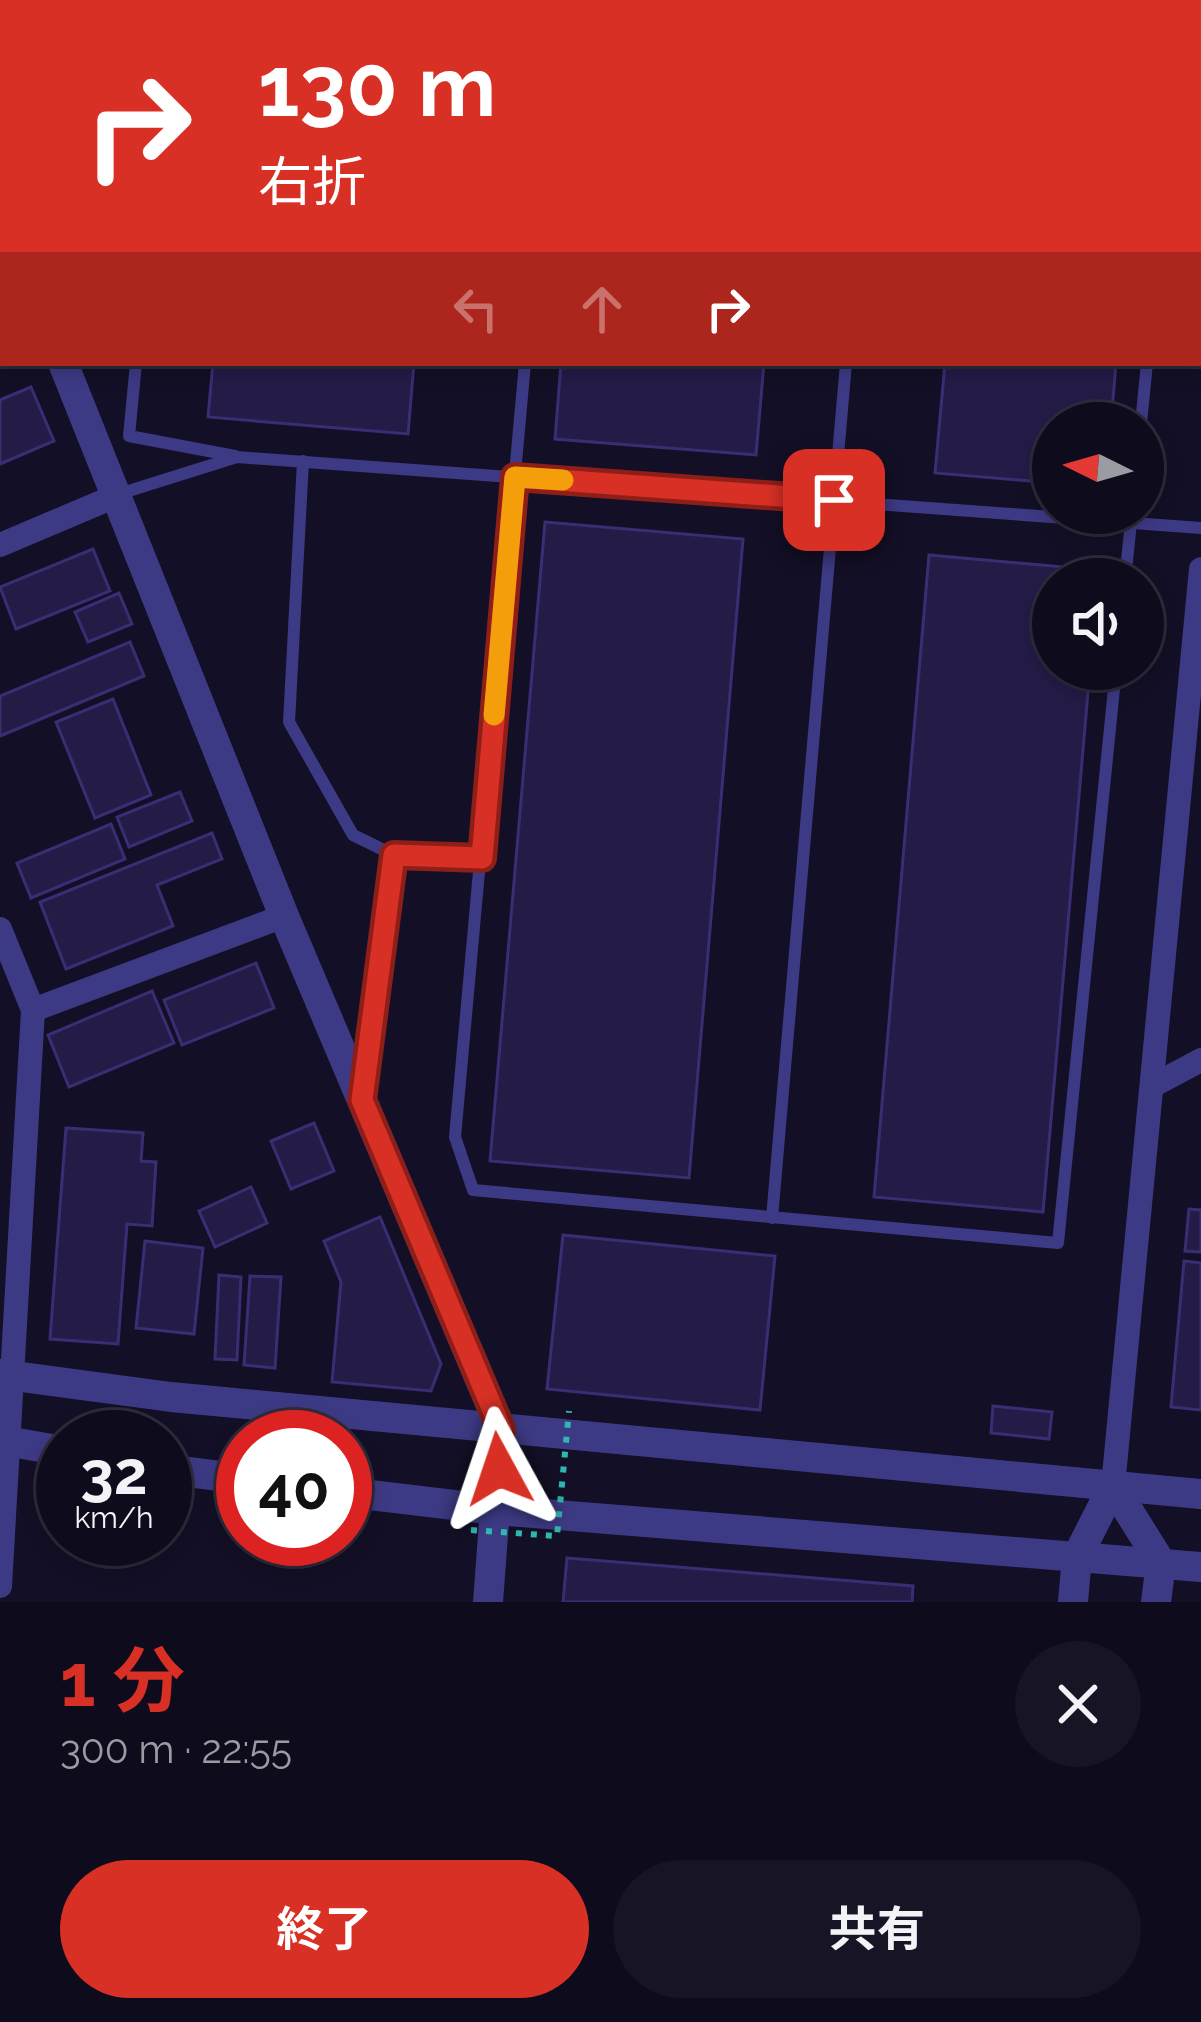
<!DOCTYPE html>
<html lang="ja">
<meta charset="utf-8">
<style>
:root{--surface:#0e0b1c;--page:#171425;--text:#f1f3f6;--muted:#9b9ba3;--line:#2e2b3b;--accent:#d93025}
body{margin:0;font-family:Raleway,"Noto Sans JP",sans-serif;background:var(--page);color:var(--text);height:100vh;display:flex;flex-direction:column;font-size:45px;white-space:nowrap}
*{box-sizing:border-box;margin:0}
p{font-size:39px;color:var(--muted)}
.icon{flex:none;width:66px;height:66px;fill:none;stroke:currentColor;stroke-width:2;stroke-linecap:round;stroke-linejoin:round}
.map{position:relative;height:1602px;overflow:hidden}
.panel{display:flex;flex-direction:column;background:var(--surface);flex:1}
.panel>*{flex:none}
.guide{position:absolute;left:0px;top:0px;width:1203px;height:366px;box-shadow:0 6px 18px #0003,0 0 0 3px var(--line);background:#d93025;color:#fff;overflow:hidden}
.needle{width:78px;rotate:275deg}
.tools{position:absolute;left:1032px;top:402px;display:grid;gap:24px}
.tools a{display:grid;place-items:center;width:132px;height:132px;border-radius:50%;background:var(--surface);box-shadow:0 6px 18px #0003,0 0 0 3px var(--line);font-size:60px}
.speed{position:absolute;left:36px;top:1410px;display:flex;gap:24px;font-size:60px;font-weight:700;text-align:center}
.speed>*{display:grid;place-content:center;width:156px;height:156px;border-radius:50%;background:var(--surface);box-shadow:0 6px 18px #0003,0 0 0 3px var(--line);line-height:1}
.speed small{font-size:30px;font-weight:400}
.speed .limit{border:18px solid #d22;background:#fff;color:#111}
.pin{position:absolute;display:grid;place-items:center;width:102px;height:102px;color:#fff;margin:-51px;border-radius:24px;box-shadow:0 6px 18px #0006}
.me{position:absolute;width:132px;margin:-66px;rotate:355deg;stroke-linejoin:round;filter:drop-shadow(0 0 9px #0008)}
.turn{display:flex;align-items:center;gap:42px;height:252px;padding:0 60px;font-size:54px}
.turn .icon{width:156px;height:156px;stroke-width:2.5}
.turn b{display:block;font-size:84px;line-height:102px}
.lanes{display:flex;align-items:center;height:114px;padding:0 60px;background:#0003;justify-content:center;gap:60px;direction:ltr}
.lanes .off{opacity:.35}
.round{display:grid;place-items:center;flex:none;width:126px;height:126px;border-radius:63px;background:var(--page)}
.summary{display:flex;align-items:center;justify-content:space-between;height:204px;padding:0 60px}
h1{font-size:72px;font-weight:700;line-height:90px;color:var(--accent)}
.primary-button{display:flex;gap:24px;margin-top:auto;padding:24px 60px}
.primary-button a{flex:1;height:138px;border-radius:72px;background:var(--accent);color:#fff;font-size:48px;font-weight:700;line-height:138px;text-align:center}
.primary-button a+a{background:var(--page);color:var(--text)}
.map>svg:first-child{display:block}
.building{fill:#241b47;stroke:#3b2d73;stroke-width:3}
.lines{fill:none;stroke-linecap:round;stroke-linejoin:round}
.service{stroke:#3d3a85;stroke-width:12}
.minor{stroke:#3d3a85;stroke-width:24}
.tertiary{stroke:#3d3a85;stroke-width:30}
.path-bridge{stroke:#2fb8b0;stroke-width:6;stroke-dasharray:6 9;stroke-linecap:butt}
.route-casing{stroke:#8d1f18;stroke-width:30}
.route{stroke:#d93025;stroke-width:21}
.slow{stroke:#f59e0b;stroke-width:21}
</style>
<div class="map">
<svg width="1201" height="1602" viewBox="0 0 1201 1602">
<rect width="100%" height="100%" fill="#130f26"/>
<g class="building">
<path d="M197 0H445L196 3Z"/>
<path d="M592 0H795L592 3Z"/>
<path d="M975 0H1147L975 3Z"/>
<path d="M213 363H414L408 434 208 417Z"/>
<path d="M561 363H764L756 455 555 439Z"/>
<path d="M945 363H1116L1111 423H1053V483L935 473Z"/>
<path d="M31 387 54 441 0 464V400Z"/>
<path d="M545 522 743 539 689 1178 490 1161Z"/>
<path d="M93 549 110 591 16 629 0 587Z"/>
<path d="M929 555 1098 570 1097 579H1053V669H1090L1043 1212 874 1197Z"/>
<path d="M119 593 132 624 88 642 75 612Z"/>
<path d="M130 642 144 676 0 736V696Z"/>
<path d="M113 699 151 795 95 818 56 722Z"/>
<path d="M180 792 192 821 129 847 117 817Z"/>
<path d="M111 824 125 859 31 898 17 863Z"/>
<path d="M212 833 222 859 157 885 173 926 66 969 40 902Z"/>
<path d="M256 963 274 1008 182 1045 164 1000Z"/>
<path d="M152 991 174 1043 69 1087 48 1035Z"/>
<path d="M314 1123 334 1171 291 1189 271 1141Z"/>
<path d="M66 1128 143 1133 141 1161 156 1162 152 1226 127 1224 118 1344 50 1339Z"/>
<path d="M251 1187 267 1223 215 1247 199 1211Z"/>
<path d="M1189 1209 1201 1210V1252L1185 1251Z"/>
<path d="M380 1217 441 1364 431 1391 332 1382 341 1282 324 1241Z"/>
<path d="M563 1235 775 1256 760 1410 547 1389Z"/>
<path d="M145 1241 203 1248 194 1334 136 1328Z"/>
<path d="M1184 1261 1201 1263V1410L1171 1407Z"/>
<path d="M219 1275 241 1277 237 1360 215 1359Z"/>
<path d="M250 1276 281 1277 275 1368 244 1365Z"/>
<path d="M993 1406 1052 1412 1049 1439 991 1433Z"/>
<path d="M567 1558 913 1586 912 1602H563Z"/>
</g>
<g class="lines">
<g class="service">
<path d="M169 3 170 0"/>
<path d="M556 3V0"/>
<path d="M879 3V0"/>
<path d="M1182 3V0"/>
<path d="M136 363 129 436 235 456"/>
<path d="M525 363 455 1137 473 1190 1058 1243 1116 669"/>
<path d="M1141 423 1147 363"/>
<path d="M303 461 289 722 353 835 394 855 482 858"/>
<path d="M119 494 237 457 1201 528"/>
<path d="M1125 579 1132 513"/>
<path d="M364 1087 394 855"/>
<path d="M772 1218 846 363"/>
</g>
<g class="minor">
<path d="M0 545 118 495"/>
<path d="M0 929 33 1010 0 1586"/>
<path d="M33 1010 284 916"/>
<path d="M1156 1084 1201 1060"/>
<path d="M1113 1486 1201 569"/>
</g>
<g class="tertiary">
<path d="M0 211 3 219"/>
<path d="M63 363 284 916 501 1429 488 1602"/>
<path d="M0 1374 171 1397 1201 1494"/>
<path d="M0 1440 63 1451"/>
<path d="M165 1469 243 1479"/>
<path d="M1113 1486 1161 1563 1156 1602"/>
<path d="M345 1492 496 1510 1201 1567"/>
<path d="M1073 1602 1077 1557 1113 1486"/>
</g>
<path class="path-bridge" d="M471 1530 557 1536 569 1411"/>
</g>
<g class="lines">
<g class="route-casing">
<path id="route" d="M499 1469 501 1429 362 1100 394 855 482 858 515 477 834 500"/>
</g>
<use href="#route" class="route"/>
<path class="slow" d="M494 715 515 477 563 480"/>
</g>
</svg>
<div class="tools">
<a><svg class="needle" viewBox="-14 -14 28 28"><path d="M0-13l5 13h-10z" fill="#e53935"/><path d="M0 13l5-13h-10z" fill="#9b9ba3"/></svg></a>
<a><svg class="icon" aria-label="sound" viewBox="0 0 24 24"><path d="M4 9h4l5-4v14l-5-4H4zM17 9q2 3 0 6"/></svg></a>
</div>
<div class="speed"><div>32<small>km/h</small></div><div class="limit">40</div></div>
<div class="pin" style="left:834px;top:500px;background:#d93025"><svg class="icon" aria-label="arrive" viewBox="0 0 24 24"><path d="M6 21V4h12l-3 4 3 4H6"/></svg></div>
<svg class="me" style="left:499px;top:1469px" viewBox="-20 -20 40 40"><path d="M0-17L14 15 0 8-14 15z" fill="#d93025" stroke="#fff" stroke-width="4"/></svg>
<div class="guide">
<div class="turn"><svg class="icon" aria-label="right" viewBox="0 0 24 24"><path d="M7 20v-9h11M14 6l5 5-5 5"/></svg><div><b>130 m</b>右折</div></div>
<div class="lanes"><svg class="icon off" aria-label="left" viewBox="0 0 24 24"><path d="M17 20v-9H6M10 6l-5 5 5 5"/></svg><svg class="icon off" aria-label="ahead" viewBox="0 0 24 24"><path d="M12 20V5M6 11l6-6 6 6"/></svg><svg class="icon" aria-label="right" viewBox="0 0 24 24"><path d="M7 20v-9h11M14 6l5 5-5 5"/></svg></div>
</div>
</div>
<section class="panel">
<div class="summary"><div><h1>1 分</h1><p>300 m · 22:55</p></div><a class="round"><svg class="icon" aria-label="close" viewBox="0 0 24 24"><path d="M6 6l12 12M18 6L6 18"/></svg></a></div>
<div class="primary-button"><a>終了</a><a>共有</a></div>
</section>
